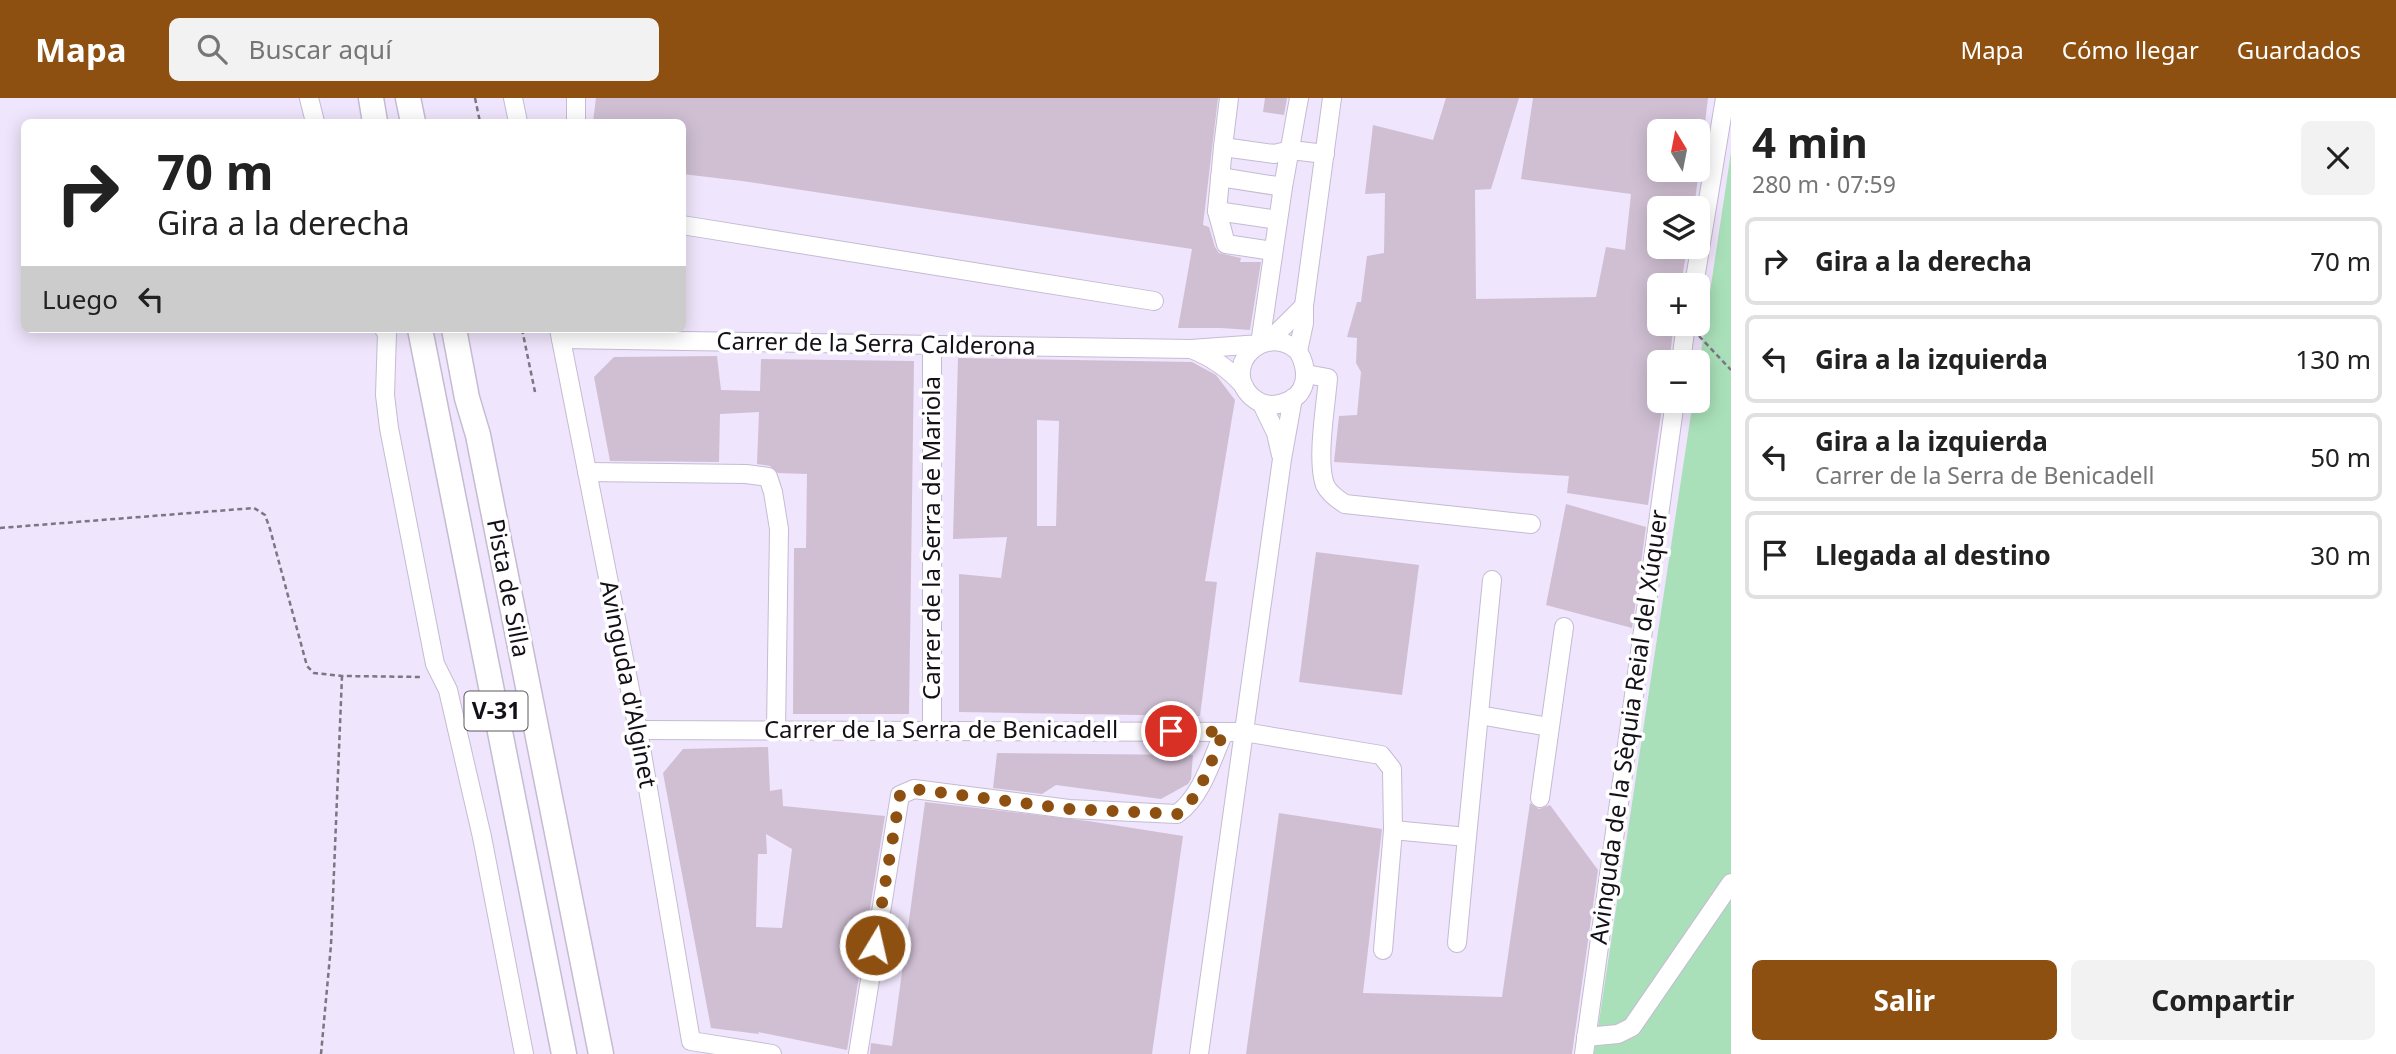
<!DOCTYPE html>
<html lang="es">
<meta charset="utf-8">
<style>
:root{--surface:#fff;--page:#f2f2f2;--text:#222;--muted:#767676;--line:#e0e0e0;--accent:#8d5010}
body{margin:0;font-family:"Noto Sans",sans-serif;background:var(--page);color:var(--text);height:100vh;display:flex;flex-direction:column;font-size:26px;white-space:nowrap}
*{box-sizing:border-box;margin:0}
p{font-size:23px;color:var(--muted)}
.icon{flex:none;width:38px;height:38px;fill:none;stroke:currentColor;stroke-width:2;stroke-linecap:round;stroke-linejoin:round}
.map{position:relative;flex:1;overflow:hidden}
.panel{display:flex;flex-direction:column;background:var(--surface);width:665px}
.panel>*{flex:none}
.hud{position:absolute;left:21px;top:21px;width:665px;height:214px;border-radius:10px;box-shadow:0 4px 18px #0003;background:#fff;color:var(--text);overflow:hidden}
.needle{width:46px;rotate:350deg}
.fabs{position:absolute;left:1647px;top:21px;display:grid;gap:14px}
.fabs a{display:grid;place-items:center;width:63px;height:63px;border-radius:10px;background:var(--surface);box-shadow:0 4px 18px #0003;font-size:35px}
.pin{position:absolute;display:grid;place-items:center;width:60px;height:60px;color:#fff;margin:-30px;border:4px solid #fff;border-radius:50%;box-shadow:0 2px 7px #0007}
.me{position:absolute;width:77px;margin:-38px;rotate:9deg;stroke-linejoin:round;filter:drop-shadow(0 0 5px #0008)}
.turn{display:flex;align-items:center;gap:24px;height:147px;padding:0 21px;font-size:32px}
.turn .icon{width:91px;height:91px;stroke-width:2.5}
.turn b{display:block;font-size:49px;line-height:60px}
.then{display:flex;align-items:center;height:66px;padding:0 21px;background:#0003;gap:14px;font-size:26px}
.round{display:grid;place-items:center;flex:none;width:74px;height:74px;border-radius:10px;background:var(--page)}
.headline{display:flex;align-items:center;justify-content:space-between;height:119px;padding:0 21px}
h1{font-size:42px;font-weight:700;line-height:52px}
.cta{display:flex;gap:14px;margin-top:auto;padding:14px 21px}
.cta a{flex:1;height:80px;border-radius:10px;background:var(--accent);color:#fff;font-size:28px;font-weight:700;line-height:80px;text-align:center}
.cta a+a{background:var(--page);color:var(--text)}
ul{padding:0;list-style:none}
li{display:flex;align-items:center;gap:21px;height:88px;margin:0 14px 10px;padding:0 7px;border:4px solid var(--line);border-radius:10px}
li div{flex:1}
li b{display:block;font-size:26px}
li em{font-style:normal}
header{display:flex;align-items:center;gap:42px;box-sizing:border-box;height:98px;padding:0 35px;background:var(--accent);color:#fff}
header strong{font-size:33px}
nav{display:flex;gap:38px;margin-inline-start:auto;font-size:24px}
.search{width:490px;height:63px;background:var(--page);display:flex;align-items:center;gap:18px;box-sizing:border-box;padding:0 24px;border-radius:10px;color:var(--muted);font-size:26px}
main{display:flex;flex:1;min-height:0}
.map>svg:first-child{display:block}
.green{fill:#a9e0b9}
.building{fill:#d0bfd3;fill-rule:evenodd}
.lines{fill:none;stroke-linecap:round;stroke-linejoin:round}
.minor-casing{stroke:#c5bbd2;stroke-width:20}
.highway-casing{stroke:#c5bbd2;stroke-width:27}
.path{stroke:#7c7584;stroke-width:2.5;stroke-dasharray:5 3.5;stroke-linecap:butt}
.minor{stroke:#fff;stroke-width:18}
.highway{stroke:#fff;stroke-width:24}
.route{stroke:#8d5010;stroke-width:12;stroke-dasharray:0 21.6}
.labels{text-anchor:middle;stroke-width:7;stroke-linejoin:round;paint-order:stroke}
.shield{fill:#fff;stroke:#5a585d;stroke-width:2}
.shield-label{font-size:23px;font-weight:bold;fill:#141018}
.street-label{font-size:24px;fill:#141018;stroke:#fff}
</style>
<header>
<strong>Mapa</strong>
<div class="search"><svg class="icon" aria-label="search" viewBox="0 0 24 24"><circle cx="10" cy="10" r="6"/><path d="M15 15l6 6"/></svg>Buscar aquí</div>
<nav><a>Mapa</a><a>Cómo llegar</a><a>Guardados</a></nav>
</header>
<main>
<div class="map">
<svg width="1731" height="956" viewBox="0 0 1731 956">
<rect width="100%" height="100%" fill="#efe5fc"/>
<path class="green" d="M1731 54V956H1594L1693 303H1698V274Z"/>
<g class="building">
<path d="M596 0H1218L1203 127 1209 129 1215 149 1219 155 1241 160 1240 164H1261L1250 232 1221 230H1178L1192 151 742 83 682 76V24H593Z"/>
<path d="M1265 0H1287L1284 17 1263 14Z"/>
<path d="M1446 0H1519L1491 91 1475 92 1476 201 1596 199 1606 149 1625 152 1631 96 1521 81 1533 0H1708L1704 33H1659V72H1699L1694 110H1659V149H1687L1681 187H1659V226H1674L1669 264H1659V303H1663L1648 407 1567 395 1569 378 1334 364 1339 318 1357 317 1361 274 1356 265 1357 240 1347 239 1357 204H1361L1367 158 1384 155 1385 95 1365 96 1373 27 1433 42Z"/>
<path d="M717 258 721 292 760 293 761 261 914 263 909 616H793L794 450H806L807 376 778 375 770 368 757 366 759 314 720 316 719 364 610 363 594 279 614 259Z"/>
<path d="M958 260 1192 264 1216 277 1235 302 1205 483 1217 484 1200 618 959 614V476L1001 480 1007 439 953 441ZM1037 322 1059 323 1056 428H1037Z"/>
<path d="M1566 406 1646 429 1632 530 1546 507Z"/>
<path d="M1316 454 1419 467 1402 597 1299 584Z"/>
<path d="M768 649 770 693 782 691 783 708 885 718 847 952 758 934 759 936 711 930 663 675 683 651ZM766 736 792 751 782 830 756 829 758 756H767Z"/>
<path d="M997 655 1193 657 1191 681 1188 686 1161 701 1056 687 1042 696 993 690Z"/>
<path d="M925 704 1088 723 1183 738 1152 956H870L871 945 892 948Z"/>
<path d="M1530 705 1539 711 1550 707 1598 772 1572 956H1246L1279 715 1382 731 1363 895 1502 899Z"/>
</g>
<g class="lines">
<g class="minor-casing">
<g id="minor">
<path d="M309 0 315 24"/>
<path d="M513 0 518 24"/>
<path d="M576 0V24"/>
<path d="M1223 49 1229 0"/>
<path d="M1220 79 1283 89"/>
<path d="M1217 113 1278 122"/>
<path d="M682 127 1154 203"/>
<path d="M1273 153 1226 146 1217 113 1223 49 1274 56 1291 52 1325 56"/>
<path d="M1694 187 1725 0"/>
<path d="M384 231 387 235 385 297 389 330 435 566 448 592 482 739 524 956"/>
<path d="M559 231 638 632 691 943 772 956"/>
<path d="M561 241 1191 251 1260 246 1283 89 1299 0"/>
<path d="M1270 242 1304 208"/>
<path d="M1191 251C1212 259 1229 271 1244 288"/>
<path d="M1298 253C1263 223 1220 270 1252 299 1261 307 1271 309 1283 305 1309 298 1309 272 1298 253L1304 225V208L1332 0"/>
<path d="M1681 264 1686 226"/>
<path d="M1306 276 1328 280C1326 307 1316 362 1325 387 1329 395 1337 401 1345 406L1531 426"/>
<path d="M1262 306 1276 335 1281 357"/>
<path d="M587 374 746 376 768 379 773 394 779 431 776 631"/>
<path d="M1479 617 1549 629"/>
<path d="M638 632 1244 634 1381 657 1392 671 1393 732 1383 852"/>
<path d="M932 632V248"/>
<path d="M1540 700 1564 529"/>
<path d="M1393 732 1467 739 1457 845"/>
<path d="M1467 739 1492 482"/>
<path d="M1586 939 1618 936 1632 929 1731 785"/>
<path d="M858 956 900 697 914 691 1069 711 1177 716C1202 698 1212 661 1224 634"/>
<path d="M1199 956 1282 361 1293 300"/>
<path d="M1584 956 1675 303"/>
</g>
</g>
<g class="highway-casing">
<g id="highway">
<path d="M371 0 375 24"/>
<path d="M408 0 413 24"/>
<path d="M420 231 564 956"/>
<path d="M454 231 467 300 478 337 601 956"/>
</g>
</g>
<g class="path">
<path d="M475 0 480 24"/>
<path d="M522 231 535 294"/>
<path d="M1699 238 1731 272"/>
<path d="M0 430 254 410 265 417 270 431 307 568 314 575 342 578 423 579"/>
<path d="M321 956 331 847 342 578"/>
</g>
<use href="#minor" class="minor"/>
<use href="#highway" class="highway"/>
</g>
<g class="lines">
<path class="route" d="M875 847 900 697 914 691 1069 711 1178 716C1202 698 1211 661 1224 634L1171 633"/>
</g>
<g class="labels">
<rect class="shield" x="464.5" y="593.5" width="63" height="39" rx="5"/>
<g class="shield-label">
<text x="496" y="621">V-31</text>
</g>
<g class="street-label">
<text transform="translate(876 246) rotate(1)" y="8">Carrer de la Serra Calderona</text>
<text transform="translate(932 440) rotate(-90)" y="8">Carrer de la Serra de Mariola</text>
<text transform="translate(508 490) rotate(79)" y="8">Pista de Silla</text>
<text transform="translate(628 586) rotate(79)" y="8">Avinguda d'Alginet</text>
<text transform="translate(1629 629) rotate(-82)" y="8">Avinguda de la Sèquia Reial del Xúquer</text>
<text x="941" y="640">Carrer de la Serra de Benicadell</text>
</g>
</g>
</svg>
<div class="fabs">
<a><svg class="needle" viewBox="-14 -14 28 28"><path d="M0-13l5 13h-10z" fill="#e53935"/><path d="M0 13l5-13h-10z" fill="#767676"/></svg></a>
<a><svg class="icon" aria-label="layers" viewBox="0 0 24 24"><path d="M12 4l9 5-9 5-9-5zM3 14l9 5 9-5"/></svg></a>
<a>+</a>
<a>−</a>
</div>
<div class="pin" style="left:1171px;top:633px;background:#d93025"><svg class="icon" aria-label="arrive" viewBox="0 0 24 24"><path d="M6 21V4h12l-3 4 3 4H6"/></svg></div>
<svg class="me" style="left:875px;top:847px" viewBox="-20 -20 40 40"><circle r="17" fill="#8d5010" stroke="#fff" stroke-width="3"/><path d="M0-11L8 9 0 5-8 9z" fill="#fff"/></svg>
<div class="hud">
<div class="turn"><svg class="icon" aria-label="right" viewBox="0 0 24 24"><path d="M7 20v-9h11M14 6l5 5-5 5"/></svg><div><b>70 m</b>Gira a la derecha</div></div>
<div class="then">Luego<svg class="icon" aria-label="left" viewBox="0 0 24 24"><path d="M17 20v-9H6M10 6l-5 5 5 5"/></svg></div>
</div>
</div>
<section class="panel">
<div class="headline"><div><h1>4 min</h1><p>280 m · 07:59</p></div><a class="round"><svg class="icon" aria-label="close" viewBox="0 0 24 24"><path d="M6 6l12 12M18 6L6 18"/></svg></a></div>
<ul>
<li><svg class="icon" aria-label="right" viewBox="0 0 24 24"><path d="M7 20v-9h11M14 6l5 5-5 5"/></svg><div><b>Gira a la derecha</b></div><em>70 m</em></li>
<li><svg class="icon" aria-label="left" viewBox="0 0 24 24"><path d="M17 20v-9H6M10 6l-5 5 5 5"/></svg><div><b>Gira a la izquierda</b></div><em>130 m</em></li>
<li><svg class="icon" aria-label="left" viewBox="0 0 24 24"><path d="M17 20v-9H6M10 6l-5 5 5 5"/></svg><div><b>Gira a la izquierda</b><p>Carrer de la Serra de Benicadell</p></div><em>50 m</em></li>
<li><svg class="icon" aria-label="arrive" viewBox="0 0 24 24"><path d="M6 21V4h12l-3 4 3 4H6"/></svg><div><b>Llegada al destino</b></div><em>30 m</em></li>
</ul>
<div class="cta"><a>Salir</a><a>Compartir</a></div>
</section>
</main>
